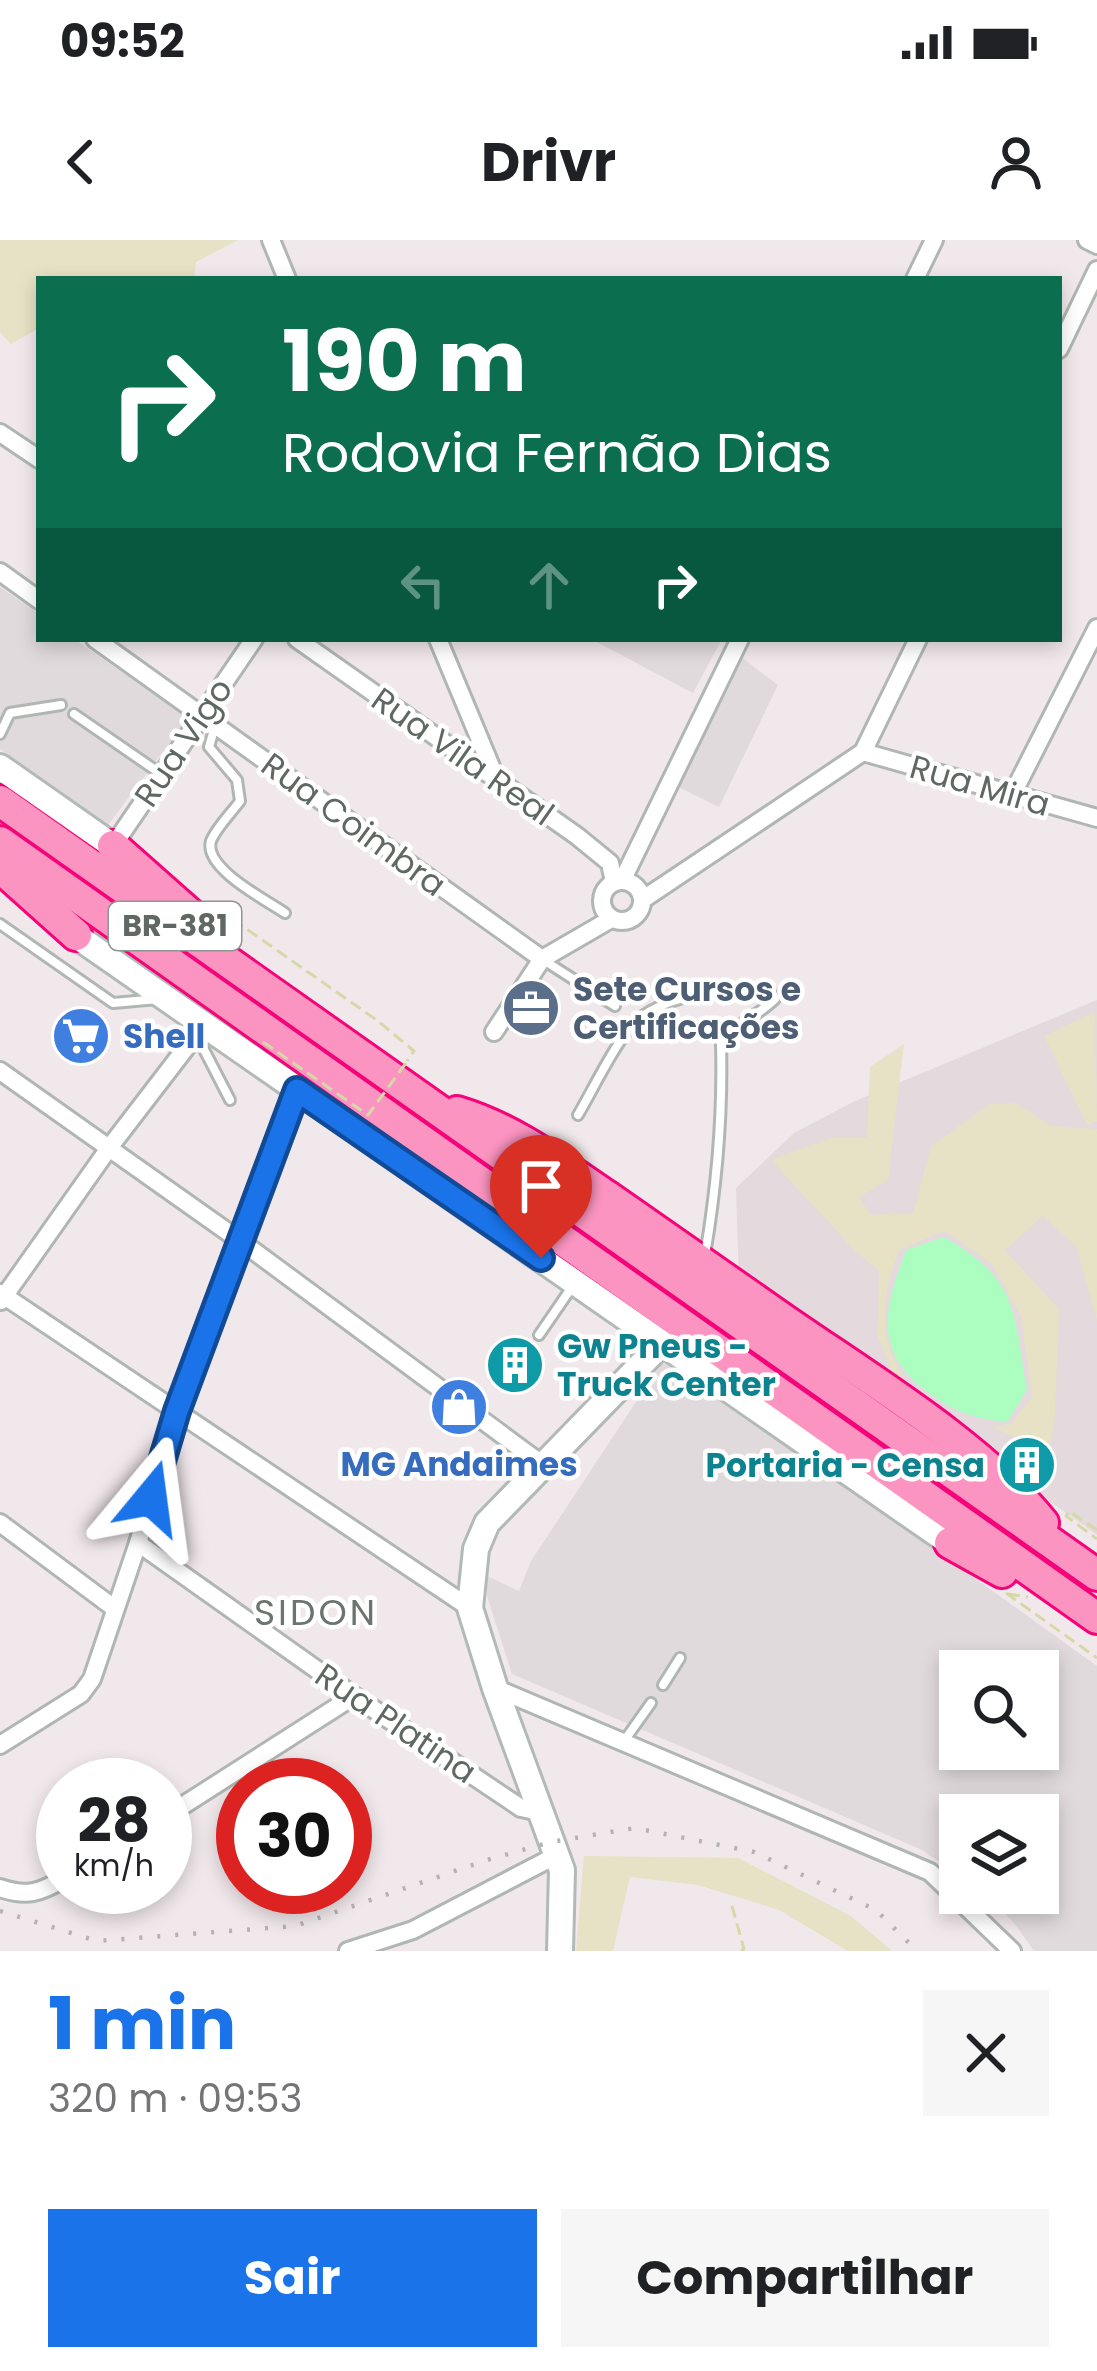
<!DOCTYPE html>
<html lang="pt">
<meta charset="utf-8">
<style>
:root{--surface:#fff;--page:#f6f6f6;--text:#202124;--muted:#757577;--accent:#1a73e8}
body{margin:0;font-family:Poppins,sans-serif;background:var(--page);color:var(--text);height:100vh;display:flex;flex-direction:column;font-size:45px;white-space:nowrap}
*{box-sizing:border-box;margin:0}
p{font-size:39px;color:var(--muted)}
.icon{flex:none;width:66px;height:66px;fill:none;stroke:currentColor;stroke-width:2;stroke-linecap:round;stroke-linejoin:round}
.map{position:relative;height:1711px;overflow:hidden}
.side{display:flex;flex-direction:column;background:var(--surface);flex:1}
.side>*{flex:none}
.hud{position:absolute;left:36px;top:36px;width:1026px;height:366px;border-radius:0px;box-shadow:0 6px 18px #0003;background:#0b6e4f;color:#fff;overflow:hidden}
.controls{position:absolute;left:939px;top:1410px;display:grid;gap:24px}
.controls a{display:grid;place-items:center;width:120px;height:120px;border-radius:0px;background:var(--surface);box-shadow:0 6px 18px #0003;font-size:60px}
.speed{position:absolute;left:36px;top:1518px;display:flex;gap:24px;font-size:60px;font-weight:700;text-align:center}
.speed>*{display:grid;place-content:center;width:156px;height:156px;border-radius:50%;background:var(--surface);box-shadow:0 6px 18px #0003;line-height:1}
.speed small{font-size:30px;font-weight:400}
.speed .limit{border:18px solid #d22;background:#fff;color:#111}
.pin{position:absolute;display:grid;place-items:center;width:102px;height:102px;color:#fff;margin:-123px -51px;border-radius:50% 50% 50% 0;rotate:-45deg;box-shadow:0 0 12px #0007}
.pin .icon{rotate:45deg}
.me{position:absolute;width:132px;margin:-66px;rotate:16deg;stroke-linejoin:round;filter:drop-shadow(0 0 9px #0008)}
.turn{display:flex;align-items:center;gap:42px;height:252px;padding:0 48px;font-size:54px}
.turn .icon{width:156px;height:156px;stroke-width:2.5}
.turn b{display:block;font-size:84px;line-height:102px}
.lanes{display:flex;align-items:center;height:114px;padding:0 48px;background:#0003;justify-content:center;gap:60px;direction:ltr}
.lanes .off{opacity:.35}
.round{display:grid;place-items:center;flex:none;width:126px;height:126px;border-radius:0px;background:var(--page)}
.overview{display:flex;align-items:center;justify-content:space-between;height:204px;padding:0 48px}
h1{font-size:72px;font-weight:700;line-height:90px;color:var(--accent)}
.primary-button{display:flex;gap:24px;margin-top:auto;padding:24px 48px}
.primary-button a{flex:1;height:138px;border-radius:0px;background:var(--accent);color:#fff;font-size:48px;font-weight:700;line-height:138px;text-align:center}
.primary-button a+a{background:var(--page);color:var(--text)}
.status{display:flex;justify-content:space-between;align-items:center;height:84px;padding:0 60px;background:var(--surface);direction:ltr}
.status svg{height:33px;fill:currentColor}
header{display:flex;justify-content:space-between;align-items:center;height:156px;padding:0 48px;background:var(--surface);font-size:54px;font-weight:700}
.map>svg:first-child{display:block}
.industrial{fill:#e0dadc;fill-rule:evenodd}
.education{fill:#e4d9dd}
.green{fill:#e7e1c5}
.water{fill:#abfec0}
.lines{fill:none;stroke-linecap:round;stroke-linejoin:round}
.lane-casing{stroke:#b0b7b3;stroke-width:14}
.street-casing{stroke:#b0b7b3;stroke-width:22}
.secondary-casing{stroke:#b2bab5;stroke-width:30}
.highway-casing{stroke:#f50479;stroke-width:36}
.path{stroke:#d5d9a8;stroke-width:3;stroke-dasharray:12 6;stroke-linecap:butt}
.lane{stroke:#fff;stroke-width:8}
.street{stroke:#fff;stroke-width:16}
.secondary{stroke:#fff;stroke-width:24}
.highway{stroke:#fb94c0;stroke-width:30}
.rail{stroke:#b2b4b2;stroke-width:4.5;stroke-dasharray:3 15;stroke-linecap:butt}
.path-bridge{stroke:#d5d9a8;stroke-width:3;stroke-dasharray:12 6;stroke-linecap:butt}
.route-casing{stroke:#114b97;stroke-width:30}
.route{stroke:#1a73e8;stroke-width:21}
.labels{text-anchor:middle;stroke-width:9;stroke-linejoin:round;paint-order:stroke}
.shield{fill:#fff;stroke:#8f9591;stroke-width:3}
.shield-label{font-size:30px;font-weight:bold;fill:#5f6862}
.street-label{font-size:33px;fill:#5f6862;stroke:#fff}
.service-label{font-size:33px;font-weight:bold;fill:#4e5e75;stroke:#fff;text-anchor:start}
.shop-label{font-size:33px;font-weight:bold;fill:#366cbe;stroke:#fff;text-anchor:start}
.culture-label{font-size:33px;font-weight:bold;fill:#0d838f;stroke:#fff;text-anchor:start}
.neighbourhood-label{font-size:36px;letter-spacing:3px;fill:#6b746e;stroke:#fff}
</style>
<div class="status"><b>09:52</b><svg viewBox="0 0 49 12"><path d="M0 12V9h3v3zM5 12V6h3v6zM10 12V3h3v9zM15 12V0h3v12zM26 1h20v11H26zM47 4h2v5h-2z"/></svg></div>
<header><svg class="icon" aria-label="back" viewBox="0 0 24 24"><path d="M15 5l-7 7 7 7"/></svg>Drivr<svg class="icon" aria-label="person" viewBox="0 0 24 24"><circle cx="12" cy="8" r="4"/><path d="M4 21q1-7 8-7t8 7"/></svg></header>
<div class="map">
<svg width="1097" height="1711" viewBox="0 0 1097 1711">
<rect width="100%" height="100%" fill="#f1e8eb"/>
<g class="industrial">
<path d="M0 347 39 374V399H74L188 478 108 585 0 509Z"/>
<path d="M591 399H722L693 453Z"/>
<path d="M741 417 778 445 719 567 668 542Z"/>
<path d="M674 1122 1097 1426V1711H1034L1014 1683 985 1653H1038V1575H960V1635L920 1609 512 1434 487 1356V1336L519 1351 531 1321 661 1124ZM960 1431H1038V1509H960Z"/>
</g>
<path class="education" d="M1097 760V1295L739 1041 736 948 794 893 853 862Z"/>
<g class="green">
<path d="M0 0H238L196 22 194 39H39V88L11 104 0 92Z"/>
<path d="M1095 772 1097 881 1087 885 1044 796Z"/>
<path d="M904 804 888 940 859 957 871 975 913 973 931 906 990 864 1016 863 1051 886 1097 889V1081L1076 1006 1043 976 1005 1010 1059 1069 1055 1174 1049 1213 992 1187 1011 1184 1032 1157 1021 1076 991 1023 945 991 899 1010C879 1066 877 1101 912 1151L899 1146 878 1097 879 1031 856 1012 771 920 830 898H867L870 827Z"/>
<path d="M584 1616 738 1618 851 1676 892 1711H848L779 1670 698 1645 630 1637 613 1711H576Z"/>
</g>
<path class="water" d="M944 997C1019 1040 1013 1070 1027 1150L1007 1182C976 1179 954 1172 929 1153 872 1111 884 1069 906 1010Z"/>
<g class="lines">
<g class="lane-casing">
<g id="lane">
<path d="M74 474 161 534"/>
<path d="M215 486 209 507 237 540 240 561C232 572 216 588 211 601 203 628 266 660 285 673"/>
<path d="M0 494 10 473 61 465"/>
<path d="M0 684 113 763 158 759"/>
<path d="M545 721 615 766"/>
<path d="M197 796 230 860"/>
<path d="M578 875C591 853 620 794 637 780 673 752 728 748 771 751L775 759C756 778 739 779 721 804 723 876 717 944 705 1015"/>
<path d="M539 1095 572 1047"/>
<path d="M663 1445 680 1418"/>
<path d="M624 1501 651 1463"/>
</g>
</g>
<g class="street-casing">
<g id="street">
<path d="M271 0 287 39"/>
<path d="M1087 0 1097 5"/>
<path d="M915 39 934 0"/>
<path d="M1059 109 1097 30"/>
<path d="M0 193 39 219"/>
<path d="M0 332 39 360"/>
<path d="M95 399 542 719"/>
<path d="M297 399 577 596 610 623 614 642"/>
<path d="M438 399 497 541"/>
<path d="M863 512 1097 578"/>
<path d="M1013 553 1097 388"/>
<path d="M113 606 254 399"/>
<circle cx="622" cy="661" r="20"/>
<path d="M622 641 740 399"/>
<path d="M642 660 863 512 918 399"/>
<path d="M494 792 542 719 611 679"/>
<path d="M0 831 239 1000 543 1225"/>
<path d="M0 1053 470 1368"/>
<path d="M1 1061 109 908 205 783"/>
<path d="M0 1283 114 1368"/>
<path d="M138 1303 354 1456 521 1568 540 1572"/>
<path d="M495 1448 930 1632 1012 1711"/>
<path d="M0 1505 81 1454 92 1439 138 1303 177 1171 297 850"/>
<path d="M165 1577 354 1456"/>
<path d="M0 1648C26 1657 40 1653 63 1639"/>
<path d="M348 1711 413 1690 557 1615"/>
</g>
</g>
<g class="secondary-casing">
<g id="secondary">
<path d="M0 527 113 606"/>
<path d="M62 686 950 1303"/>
<path d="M560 1711 562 1630 495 1448 470 1368 476 1309 487 1283 663 1102"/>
</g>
</g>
<g class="highway-casing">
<g id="highway">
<path d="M0 561 1097 1335"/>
<path d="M0 602 1097 1378"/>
<path d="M113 606 200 683"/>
<path d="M0 627 76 695"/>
<path d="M457 872C514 889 559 924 608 957 661 994 714 1031 767 1068 854 1130 977 1201 1043 1283"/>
<path d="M950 1303 1002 1332"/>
</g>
</g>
<g class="path">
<path d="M218 669 378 781 414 811 407 821"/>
<path d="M1097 1290 1069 1271 1066 1276 1097 1299"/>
<path d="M1006 1353 1097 1418"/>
<path d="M1008 1354 1028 1357"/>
<path d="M732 1666 744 1709 740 1711"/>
</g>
<use href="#lane" class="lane"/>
<use href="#street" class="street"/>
<use href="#secondary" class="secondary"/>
<use href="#highway" class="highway"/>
<path class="rail" d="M0 1671 97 1701 295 1686 487 1620 551 1602 635 1588 754 1612 876 1670 917 1711"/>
<path class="path-bridge" d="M263 802 368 875 406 823"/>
</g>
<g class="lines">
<g class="route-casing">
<path id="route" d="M151 1258 177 1171 297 850 541 1018"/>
</g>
<use href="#route" class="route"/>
</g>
<defs>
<g id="office-disc" transform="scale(3)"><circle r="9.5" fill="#5c6f8a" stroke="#fff"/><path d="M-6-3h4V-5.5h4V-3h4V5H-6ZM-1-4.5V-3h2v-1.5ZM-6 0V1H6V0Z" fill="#fff"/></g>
<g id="supermarket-disc" transform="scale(3)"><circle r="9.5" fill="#3f7fe0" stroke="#fff"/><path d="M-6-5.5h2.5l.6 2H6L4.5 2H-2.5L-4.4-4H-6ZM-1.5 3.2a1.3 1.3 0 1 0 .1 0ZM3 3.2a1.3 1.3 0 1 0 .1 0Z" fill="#fff"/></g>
<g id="building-disc" transform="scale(3)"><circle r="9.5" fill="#0f9aa8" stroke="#fff"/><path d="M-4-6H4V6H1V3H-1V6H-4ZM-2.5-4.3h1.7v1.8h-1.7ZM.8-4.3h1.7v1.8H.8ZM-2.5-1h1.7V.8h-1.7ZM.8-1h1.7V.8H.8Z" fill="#fff"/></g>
<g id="shop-disc" transform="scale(3)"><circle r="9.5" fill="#3f7fe0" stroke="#fff"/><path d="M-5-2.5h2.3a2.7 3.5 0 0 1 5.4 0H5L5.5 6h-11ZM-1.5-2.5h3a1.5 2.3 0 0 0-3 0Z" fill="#fff"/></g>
</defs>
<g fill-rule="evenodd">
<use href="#office-disc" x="531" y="768"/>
<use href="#supermarket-disc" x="81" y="796"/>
<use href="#building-disc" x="515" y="1125"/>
<use href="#shop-disc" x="459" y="1167"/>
<use href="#building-disc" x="1027" y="1225"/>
</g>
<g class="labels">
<rect class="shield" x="109" y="662" width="132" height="48" rx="9"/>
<g class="shield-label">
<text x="175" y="696">BR-381</text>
</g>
<g class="street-label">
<text transform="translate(183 502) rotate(-56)" y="12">Rua Vigo</text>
<text transform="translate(463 516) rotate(35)" y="12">Rua Vila Real</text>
<text transform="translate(980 545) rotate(16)" y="12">Rua Mira</text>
<text transform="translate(354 584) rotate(36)" y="12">Rua Coimbra</text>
<text transform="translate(396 1483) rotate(34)" y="12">Rua Platina</text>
</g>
<g class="service-label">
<text x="573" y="761">Sete Cursos e<tspan x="573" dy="38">Certificações</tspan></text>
</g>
<g class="shop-label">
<text x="123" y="808">Shell</text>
<text x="459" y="1236" text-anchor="middle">MG Andaimes</text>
</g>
<g class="culture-label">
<text x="557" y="1118">Gw Pneus -<tspan x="557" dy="38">Truck Center</tspan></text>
<text x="985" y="1237" text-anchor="end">Portaria - Censa</text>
</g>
<g class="neighbourhood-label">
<text x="316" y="1385">SIDON</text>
</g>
</g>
</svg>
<div class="controls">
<a><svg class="icon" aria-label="search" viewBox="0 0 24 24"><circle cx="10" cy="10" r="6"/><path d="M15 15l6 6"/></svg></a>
<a><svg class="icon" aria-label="layers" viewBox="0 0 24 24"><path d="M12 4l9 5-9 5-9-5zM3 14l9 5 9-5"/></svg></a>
</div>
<div class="speed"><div>28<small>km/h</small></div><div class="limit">30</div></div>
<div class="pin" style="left:541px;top:1018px;background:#d93025"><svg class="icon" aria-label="arrive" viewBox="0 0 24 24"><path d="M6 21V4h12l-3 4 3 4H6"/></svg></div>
<svg class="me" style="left:151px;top:1258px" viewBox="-20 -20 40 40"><path d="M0-17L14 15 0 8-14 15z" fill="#1a73e8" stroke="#fff" stroke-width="4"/></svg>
<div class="hud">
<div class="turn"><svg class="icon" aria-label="right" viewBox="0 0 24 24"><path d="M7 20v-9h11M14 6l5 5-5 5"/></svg><div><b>190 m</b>Rodovia Fernão Dias</div></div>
<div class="lanes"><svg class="icon off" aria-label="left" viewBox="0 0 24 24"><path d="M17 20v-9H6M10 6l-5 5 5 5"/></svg><svg class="icon off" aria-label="ahead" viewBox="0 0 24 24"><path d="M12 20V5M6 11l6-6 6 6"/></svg><svg class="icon" aria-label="right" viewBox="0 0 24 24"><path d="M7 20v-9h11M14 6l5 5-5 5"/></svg></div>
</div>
</div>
<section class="side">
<div class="overview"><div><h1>1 min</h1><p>320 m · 09:53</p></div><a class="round"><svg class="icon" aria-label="close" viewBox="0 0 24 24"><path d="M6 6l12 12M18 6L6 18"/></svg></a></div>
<div class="primary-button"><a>Sair</a><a>Compartilhar</a></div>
</section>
